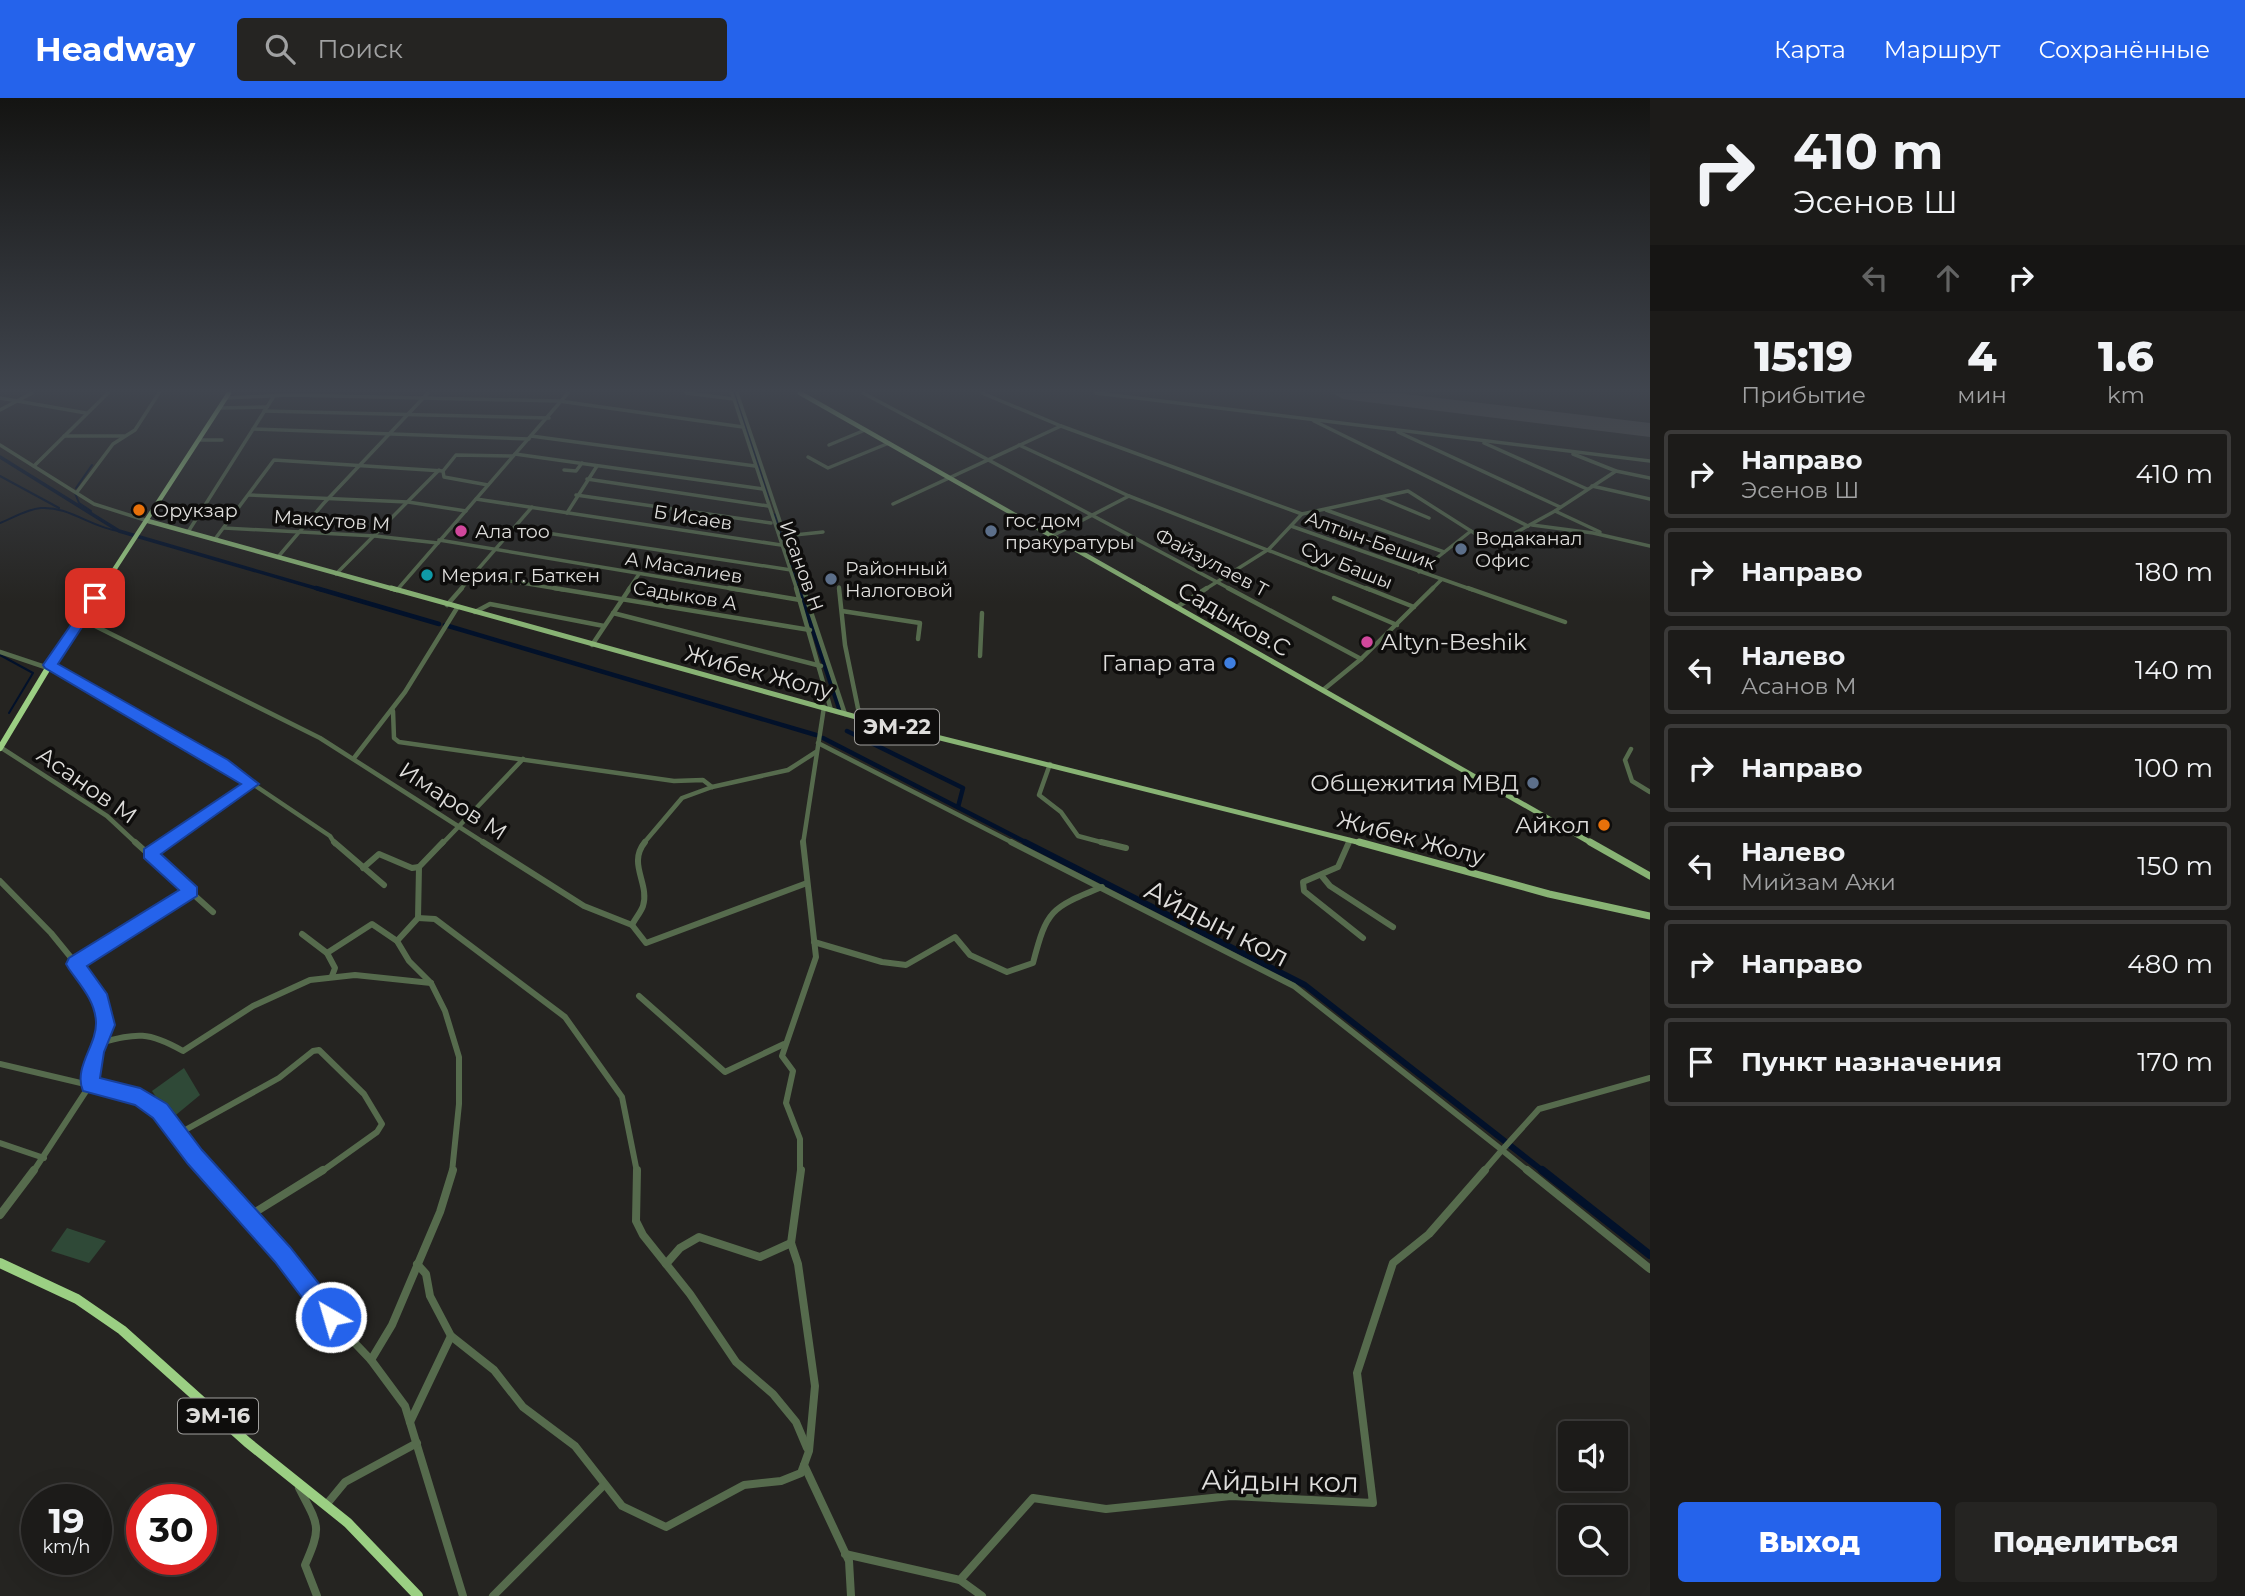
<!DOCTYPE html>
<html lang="ru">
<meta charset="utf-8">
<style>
:root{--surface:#1c1b19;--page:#252422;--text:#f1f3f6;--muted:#a0a1a2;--line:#3a3938;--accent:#2563eb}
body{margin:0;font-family:Montserrat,sans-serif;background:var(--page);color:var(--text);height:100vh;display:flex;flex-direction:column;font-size:26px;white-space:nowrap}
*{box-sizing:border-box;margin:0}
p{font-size:23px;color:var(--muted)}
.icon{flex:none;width:38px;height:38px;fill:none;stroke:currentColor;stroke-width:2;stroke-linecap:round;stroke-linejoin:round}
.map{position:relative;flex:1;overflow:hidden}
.panel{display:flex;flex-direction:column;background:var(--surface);width:595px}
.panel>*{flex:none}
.hud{background:#1c1b19;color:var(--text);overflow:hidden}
.controls{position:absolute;left:1558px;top:1323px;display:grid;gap:14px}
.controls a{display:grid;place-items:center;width:70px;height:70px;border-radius:7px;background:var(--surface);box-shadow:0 7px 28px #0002,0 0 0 2px var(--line);font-size:35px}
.speed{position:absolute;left:21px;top:1386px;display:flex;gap:14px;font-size:35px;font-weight:700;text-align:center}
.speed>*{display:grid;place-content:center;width:91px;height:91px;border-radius:50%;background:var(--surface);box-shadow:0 7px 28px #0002,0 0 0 2px var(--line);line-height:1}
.speed small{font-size:18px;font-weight:400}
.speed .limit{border:10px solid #d22;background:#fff;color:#111}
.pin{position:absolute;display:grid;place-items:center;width:60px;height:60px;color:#fff;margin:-30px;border-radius:14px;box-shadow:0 4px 10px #0006}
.me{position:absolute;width:77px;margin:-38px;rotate:322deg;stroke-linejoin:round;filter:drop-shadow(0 0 5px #0008)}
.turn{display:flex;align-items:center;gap:24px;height:147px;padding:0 28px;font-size:32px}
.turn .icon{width:91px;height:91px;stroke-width:2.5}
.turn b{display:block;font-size:49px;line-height:60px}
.lanes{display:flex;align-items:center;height:66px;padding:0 28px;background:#0003;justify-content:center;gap:35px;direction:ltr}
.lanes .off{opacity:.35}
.eta{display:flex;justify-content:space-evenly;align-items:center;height:119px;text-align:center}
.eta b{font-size:42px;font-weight:800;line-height:49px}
.cta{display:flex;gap:14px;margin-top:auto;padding:14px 28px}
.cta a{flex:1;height:80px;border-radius:7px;background:var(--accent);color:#fff;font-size:28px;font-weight:800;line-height:80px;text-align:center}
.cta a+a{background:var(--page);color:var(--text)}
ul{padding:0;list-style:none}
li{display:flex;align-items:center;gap:21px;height:88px;margin:0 14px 10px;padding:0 14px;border:4px solid var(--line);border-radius:7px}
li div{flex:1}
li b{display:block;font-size:26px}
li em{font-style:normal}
header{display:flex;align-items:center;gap:42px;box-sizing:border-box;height:98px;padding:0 35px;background:var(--accent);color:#fff}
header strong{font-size:33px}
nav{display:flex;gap:38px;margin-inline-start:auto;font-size:24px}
.search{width:490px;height:63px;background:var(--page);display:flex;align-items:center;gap:18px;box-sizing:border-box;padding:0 24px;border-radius:7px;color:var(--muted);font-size:26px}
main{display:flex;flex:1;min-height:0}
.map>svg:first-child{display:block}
.green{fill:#2f4937}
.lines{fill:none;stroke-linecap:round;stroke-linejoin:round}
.stream{stroke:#02112a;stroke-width:2}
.canal-far3{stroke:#02112a;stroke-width:3.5}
.canal-far2{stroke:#02112a;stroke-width:4.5}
.canal-far1{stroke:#02112a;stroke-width:6}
.canal{stroke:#02112a;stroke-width:8}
.runway{fill:#50504d;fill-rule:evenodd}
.minor-far3{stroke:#566b4d;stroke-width:3.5}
.minor-far2{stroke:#566b4d;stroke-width:4.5}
.minor-far1{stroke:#566b4d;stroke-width:6}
.minor{stroke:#566b4d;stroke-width:8}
.major-far2{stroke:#88b374;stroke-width:4.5}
.major-far1{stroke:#88b374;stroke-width:5}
.major{stroke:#88b374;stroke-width:7}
.highway-far2{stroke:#9bcf83;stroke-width:4.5}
.highway-far1{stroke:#9bcf83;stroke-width:6}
.highway{stroke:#9bcf83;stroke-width:10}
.route{fill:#2563eb;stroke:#184099;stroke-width:2}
.food-dot{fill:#e8710a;stroke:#0e0d0c;stroke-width:2.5}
.hotel-dot{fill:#d1479c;stroke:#0e0d0c;stroke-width:2.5}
.service-dot{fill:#5c6f8a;stroke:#0e0d0c;stroke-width:2.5}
.culture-dot{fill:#0f9aa8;stroke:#0e0d0c;stroke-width:2.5}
.shop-dot{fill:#3f7fe0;stroke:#0e0d0c;stroke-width:2.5}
.labels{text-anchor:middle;stroke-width:7;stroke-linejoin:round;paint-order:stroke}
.far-poi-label{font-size:19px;fill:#dedddb;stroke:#0e0d0c;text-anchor:start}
.far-street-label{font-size:19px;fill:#dedddb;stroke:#0e0d0c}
.shield{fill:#0e0d0c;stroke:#a09f9d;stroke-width:2}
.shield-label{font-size:21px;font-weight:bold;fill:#dedddb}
.street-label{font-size:23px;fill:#dedddb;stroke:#0e0d0c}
.poi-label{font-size:23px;fill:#dedddb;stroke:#0e0d0c;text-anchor:end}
.near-street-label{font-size:28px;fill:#dedddb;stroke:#0e0d0c}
</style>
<header>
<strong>Headway</strong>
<div class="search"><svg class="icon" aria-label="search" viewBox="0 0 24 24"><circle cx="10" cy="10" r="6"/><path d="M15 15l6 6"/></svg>Поиск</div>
<nav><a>Карта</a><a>Маршрут</a><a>Сохранённые</a></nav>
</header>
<main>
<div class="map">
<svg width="1650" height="1498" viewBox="0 0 1650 1498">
<rect width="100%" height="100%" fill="#252421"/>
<g class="green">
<path d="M184 970 200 997 171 1021 152 993Z"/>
<path d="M67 1130 106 1143 89 1165 51 1153Z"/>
</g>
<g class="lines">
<g class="stream">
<path d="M0 378 59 410"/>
<path d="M76 390 92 367"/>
<path d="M75 395 79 405 91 413 88 414"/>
<path d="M0 425C13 420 27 411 41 410 69 408 92 430 119 433"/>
<path d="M0 557 33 575 9 615"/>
</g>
<g class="canal-far3">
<path d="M735 295 768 401"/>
<path d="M0 359 119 433 322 492"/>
<path d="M774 417 799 492"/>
</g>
<g class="canal-far2">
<path d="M316 490 439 526"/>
<path d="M799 490 839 610"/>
<path d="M445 527 816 637"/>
<path d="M847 633 963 690 958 709"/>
<path d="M823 640 1029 746"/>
</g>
<path class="canal-far1" d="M1025 744 1305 887 1544 1074"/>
<path class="canal" d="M1542 1072 1650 1157"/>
<path class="runway" d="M1333 295H1396L1650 325V339L1343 301Z"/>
<g class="minor-far3">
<path d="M686 295 734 301"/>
<path d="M732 295 797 492"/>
<path d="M737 295 803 492"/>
<path d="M863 295 1232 492"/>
<path d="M982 295 1061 328 1302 416 1408 393 1493 447 1555 413 1616 373"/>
<path d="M1096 295 1650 363"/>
<path d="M0 300 86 315"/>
<path d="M226 300 289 297 559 303 743 329"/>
<path d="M220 310 267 309"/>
<path d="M0 312 32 295"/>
<path d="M264 313 549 320"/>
<path d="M1314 323 1528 428"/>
<path d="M253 331 529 341"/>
<path d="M1398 334 1560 409"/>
<path d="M64 338H124"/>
<path d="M531 338 755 368"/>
<path d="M200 342H222"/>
<path d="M1484 345 1587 391"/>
<path d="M0 347 94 406 148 423"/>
<path d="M829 347 865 332"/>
<path d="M1019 347 1129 398"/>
<path d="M515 356 763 391"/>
<path d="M1573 356 1616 373 1650 380"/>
<path d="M808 359 828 370 889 345"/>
<path d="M34 368 108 295"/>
<path d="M564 372 576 373 582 365"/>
<path d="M587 381 768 408"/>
<path d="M488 387 444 379 443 373 456 357 513 358"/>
<path d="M1592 388 1650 401"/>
<path d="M77 394 113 346 135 332 159 295"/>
<path d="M249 397 408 404 466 413"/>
<path d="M576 397 771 425"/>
<path d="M1381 400 1429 420"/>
<path d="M476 401 781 447"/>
<path d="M893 406 1061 328"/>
<path d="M1326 412 1444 454"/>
<path d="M1555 413 1600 434"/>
<path d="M567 415 597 368"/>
<path d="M1532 427 1593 435 1650 448"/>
<path d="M1291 428 1473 492"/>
<path d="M224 430 375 438 438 445"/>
<path d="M514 430 791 472"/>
<path d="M188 434 274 298"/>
<path d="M785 438 823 434"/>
<path d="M1052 438 1129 398 1370 492"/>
<path d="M215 441 274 362 443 373"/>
<path d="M439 442 739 492"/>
<path d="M278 459 324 405 428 295"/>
<path d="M1419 474 1471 433"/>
<path d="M336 476 439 372"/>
<path d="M473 477 564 492"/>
<path d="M839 489V492"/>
<path d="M397 492 568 295"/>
<path d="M460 492 532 409"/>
<path d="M628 492 639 476"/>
<path d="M1204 492 1269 451 1302 416"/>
<path d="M1431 492 1441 482"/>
</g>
<g class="minor-far2">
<path d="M554 490 810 532"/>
<path d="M729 490 800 502"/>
<path d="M796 490 831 612"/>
<path d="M803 490 845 616"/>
<path d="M839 490 845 547 860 620"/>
<path d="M1228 490 1361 561"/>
<path d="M1366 490 1414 509"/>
<path d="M1468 490 1565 524"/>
<path d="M1334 500 1397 527"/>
<path d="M447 507 462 490"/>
<path d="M1177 509 1207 490"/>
<path d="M842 513 920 525 918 541"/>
<path d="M475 514 490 506 604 528"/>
<path d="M613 515 821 568"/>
<path d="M81 521 320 640 486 746"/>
<path d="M592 547 630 490"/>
<path d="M0 554 48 570"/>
<path d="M980 558 982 515"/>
<path d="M50 567 223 666 330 738 335 746"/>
<path d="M1323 592 1361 561 1433 490"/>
<path d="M393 613 394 640 399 644 674 683 703 682 712 689"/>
<path d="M818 645 1015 746"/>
<path d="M0 649 107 718 137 746"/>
<path d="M1631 651 1625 662 1632 683 1650 694"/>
<path d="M354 660 405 594 457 510"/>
<path d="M1050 666 1039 697 1061 714 1078 738 1108 746"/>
<path d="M165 746 252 686"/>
<path d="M442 746 523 661"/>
<path d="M643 746 682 700 712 689 788 672 816 654"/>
<path d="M803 746 824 609"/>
<path d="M1348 746 1350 742"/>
</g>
<g class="minor-far1">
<path d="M135 744 213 814"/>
<path d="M334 744 384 787"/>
<path d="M483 744 584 808 632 827 646 845 807 785"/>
<path d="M1011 744 1294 888 1502 1052 1483 1074"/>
<path d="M1101 744 1126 750"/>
<path d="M1349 744 1338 769 1303 784 1304 793 1363 840"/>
<path d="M150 756 168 744"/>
<path d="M419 769 443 744"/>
<path d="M363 770 379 756 412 770 419 769"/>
<path d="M1321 777 1330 788 1393 829"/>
<path d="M0 783 51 835 86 878 101 902 106 927 95 954 90 987 33 1074"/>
<path d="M418 820 435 821 565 919 622 999 637 1074"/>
<path d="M418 820 419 769"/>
<path d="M632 827C635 821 641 814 643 808 650 785 627 766 645 744"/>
<path d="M302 836 327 855 335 870 332 878"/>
<path d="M397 843 418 820"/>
<path d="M814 844 882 864 906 867 955 839 970 857 1007 874 1033 865C1047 811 1051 810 1102 789"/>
<path d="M327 855 372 826 397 843 409 863 431 885 445 913 459 959V1006L452 1074"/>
<path d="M75 866 191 793"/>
<path d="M639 898 725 974 784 946"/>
<path d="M99 945C138 935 148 933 183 953L253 908 310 882 355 877 431 885"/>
<path d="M0 966 140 999 160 1013 208 1074"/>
<path d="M178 1036 279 980 313 953 319 952 364 996 382 1026 377 1034 321 1074"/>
<path d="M0 1045 44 1060"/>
<path d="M800 1074V1041L786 1005 793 973 782 958 816 859 803 744"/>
<path d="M1529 1074 1502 1052 1539 1011 1650 980"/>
</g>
<g class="minor">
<path d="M207 1072 282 1156 330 1219 371 1262 405 1308 463 1498"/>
<path d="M637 1072 636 1123 643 1137 690 1196 736 1264 773 1296 796 1324 807 1350"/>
<path d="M801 1072 791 1145 798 1166 815 1288 809 1353 804 1367 849 1463 851 1498"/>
<path d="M1527 1072 1650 1171"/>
<path d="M0 1117 34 1072"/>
<path d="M249 1118 323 1072"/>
<path d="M417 1166 426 1176 430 1198 451 1238 494 1272 523 1309 575 1348 622 1408 666 1429 744 1387 781 1383 801 1375 804 1367"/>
<path d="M666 1166 680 1150 699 1139 760 1159 791 1145"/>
<path d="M371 1262 392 1227 440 1114 453 1072"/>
<path d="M410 1324 451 1238"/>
<path d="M299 1390C319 1428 322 1428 305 1467L317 1498"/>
<path d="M326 1407 345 1384 417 1345"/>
<path d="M845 1456 960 1482 1033 1400 1106 1411 1231 1398 1373 1405 1357 1275 1393 1165 1429 1136 1485 1072"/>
<path d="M960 1482 982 1498"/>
<path d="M493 1498 604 1387"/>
</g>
<g class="major-far2">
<path d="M800 295 1147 492"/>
<path d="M148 423 397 492"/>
</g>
<g class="major-far1">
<path d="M391 490 860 620 1365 746"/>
<path d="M1143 490 1593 746"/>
</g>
<g class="major">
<path d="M1359 744 1549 796 1650 818"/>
<path d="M1590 744 1650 778"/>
</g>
<path class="highway-far2" d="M101 492 229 295"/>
<path class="highway-far1" d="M0 650 48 570 102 490"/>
<path class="highway" d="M0 1165 77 1201 122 1232 247 1344 348 1425 418 1498"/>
</g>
<linearGradient id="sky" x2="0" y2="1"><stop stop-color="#141412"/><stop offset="0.58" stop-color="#40454e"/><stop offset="1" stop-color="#40454e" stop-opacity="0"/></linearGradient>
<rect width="1650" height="505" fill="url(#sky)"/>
<path class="route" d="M91 498 101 500 58 566 228 662 259 686 161 756 197 789V798L87 868 107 896 115 927 104 954 100 980 140 990 167 1006 202 1052 290 1149 339 1211 342 1219 339 1227 331 1230 323 1227 275 1164 188 1066 153 1020 135 1007 83 993C73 970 97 947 96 924 95 903 81 888 69 871L66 866 69 860 179 792 144 760V751L241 686 45 570 43 567Z"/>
<g class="food-dot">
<circle cx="139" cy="412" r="7"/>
<circle cx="1604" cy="727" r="7"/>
</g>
<g class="hotel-dot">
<circle cx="461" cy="433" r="7"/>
<circle cx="1367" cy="544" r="7"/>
</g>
<g class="service-dot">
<circle cx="991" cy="433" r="7"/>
<circle cx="1461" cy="451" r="7"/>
<circle cx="831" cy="481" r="7"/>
<circle cx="1533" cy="685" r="7"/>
</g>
<circle class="culture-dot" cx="427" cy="477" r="7"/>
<circle class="shop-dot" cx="1230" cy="565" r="7"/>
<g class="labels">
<g class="far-poi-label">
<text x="153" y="419">Орукзар</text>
<text x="1005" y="429">гос дом<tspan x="1005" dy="22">пракуратуры</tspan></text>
<text x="475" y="440">Ала тоо</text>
<text x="1475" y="447">Водаканал<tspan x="1475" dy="22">Офис</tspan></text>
<text x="845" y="477">Районный<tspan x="845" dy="22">Налоговой</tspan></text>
<text x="441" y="484">Мерия г. Бaткен</text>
</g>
<g class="far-street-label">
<text transform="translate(693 419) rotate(9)" y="7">Б Исаев</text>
<text transform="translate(332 422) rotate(4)" y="7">Максутов М</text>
<text transform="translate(1371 442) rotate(20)" y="7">Алтын-Бешик</text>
<text transform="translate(1212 464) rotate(28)" y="7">Файзулаев Т</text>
<text transform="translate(1347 467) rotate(22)" y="7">Суу Башы</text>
<text transform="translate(802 468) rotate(70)" y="7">Исанов Н</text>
<text transform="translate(684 469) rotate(9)" y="7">А Масалиев</text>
<text transform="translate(685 497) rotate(9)" y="7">Садыков А</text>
</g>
<g class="shield">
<rect x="855" y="611.5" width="84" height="35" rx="5"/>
<rect x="178" y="1300.5" width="80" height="35" rx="5"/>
</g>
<g class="shield-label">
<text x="897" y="636">ЭМ-22</text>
<text x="218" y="1325">ЭМ-16</text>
</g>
<g class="street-label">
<text transform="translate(1234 521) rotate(30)" y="8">Садыков.С</text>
<text transform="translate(759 574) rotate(15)" y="8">Жибек Жолу</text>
<text transform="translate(87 687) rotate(35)" y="8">Асанов М</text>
<text transform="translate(453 703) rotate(33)" y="8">Имаров М</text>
<text transform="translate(1411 740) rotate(15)" y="8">Жибек Жолу</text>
</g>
<g class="poi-label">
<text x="1381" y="552" text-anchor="start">Altyn-Beshik</text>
<text x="1216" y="573">Гапар ата</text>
<text x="1519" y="693">Общежития МВД</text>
<text x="1590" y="735">Айкол</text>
</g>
<g class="near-street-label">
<text transform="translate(1217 825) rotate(27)" y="10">Айдын кол</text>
<text transform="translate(1280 1383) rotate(1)" y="10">Айдын кол</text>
</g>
</g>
</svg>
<div class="controls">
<a><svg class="icon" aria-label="sound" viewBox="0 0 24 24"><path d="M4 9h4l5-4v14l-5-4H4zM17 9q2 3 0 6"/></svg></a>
<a><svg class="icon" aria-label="search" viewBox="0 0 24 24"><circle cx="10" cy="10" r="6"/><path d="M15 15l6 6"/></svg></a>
</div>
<div class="speed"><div>19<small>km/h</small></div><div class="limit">30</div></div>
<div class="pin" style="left:95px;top:500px;background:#d93025"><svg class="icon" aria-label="arrive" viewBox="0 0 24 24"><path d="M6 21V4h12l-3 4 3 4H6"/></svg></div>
<svg class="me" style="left:331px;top:1219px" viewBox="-20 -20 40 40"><circle r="17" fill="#2563eb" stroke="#fff" stroke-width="3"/><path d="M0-11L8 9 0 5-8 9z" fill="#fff"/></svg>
</div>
<section class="panel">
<div class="hud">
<div class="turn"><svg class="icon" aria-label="right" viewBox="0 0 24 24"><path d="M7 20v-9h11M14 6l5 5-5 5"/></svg><div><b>410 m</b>Эсенов Ш</div></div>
<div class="lanes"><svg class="icon off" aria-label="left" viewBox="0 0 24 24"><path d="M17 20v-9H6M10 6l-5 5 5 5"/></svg><svg class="icon off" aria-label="ahead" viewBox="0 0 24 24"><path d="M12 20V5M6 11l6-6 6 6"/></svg><svg class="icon" aria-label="right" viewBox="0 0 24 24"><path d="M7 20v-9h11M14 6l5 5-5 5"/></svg></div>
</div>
<div class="eta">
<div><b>15:19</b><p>Прибытие</p></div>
<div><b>4</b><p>мин</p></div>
<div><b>1.6</b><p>km</p></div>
</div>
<ul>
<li><svg class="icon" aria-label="right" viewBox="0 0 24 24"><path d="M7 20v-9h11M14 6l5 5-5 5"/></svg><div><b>Направо</b><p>Эсенов Ш</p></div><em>410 m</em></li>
<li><svg class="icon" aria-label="right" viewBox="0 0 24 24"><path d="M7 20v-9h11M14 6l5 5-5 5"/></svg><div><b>Направо</b></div><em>180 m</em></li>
<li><svg class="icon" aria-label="left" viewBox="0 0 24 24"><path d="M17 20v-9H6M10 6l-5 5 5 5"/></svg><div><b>Налево</b><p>Асанов М</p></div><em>140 m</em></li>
<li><svg class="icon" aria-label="right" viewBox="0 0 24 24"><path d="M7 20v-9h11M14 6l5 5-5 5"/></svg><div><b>Направо</b></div><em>100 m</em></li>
<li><svg class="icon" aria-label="left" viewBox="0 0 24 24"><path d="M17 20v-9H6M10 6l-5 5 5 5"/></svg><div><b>Налево</b><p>Мийзам Ажи</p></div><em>150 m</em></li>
<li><svg class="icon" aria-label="right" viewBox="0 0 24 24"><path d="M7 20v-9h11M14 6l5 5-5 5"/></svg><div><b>Направо</b></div><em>480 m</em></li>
<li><svg class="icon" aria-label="arrive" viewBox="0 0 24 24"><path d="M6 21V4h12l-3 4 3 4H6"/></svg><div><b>Пункт назначения</b></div><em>170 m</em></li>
</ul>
<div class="cta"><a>Выход</a><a>Поделиться</a></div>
</section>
</main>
